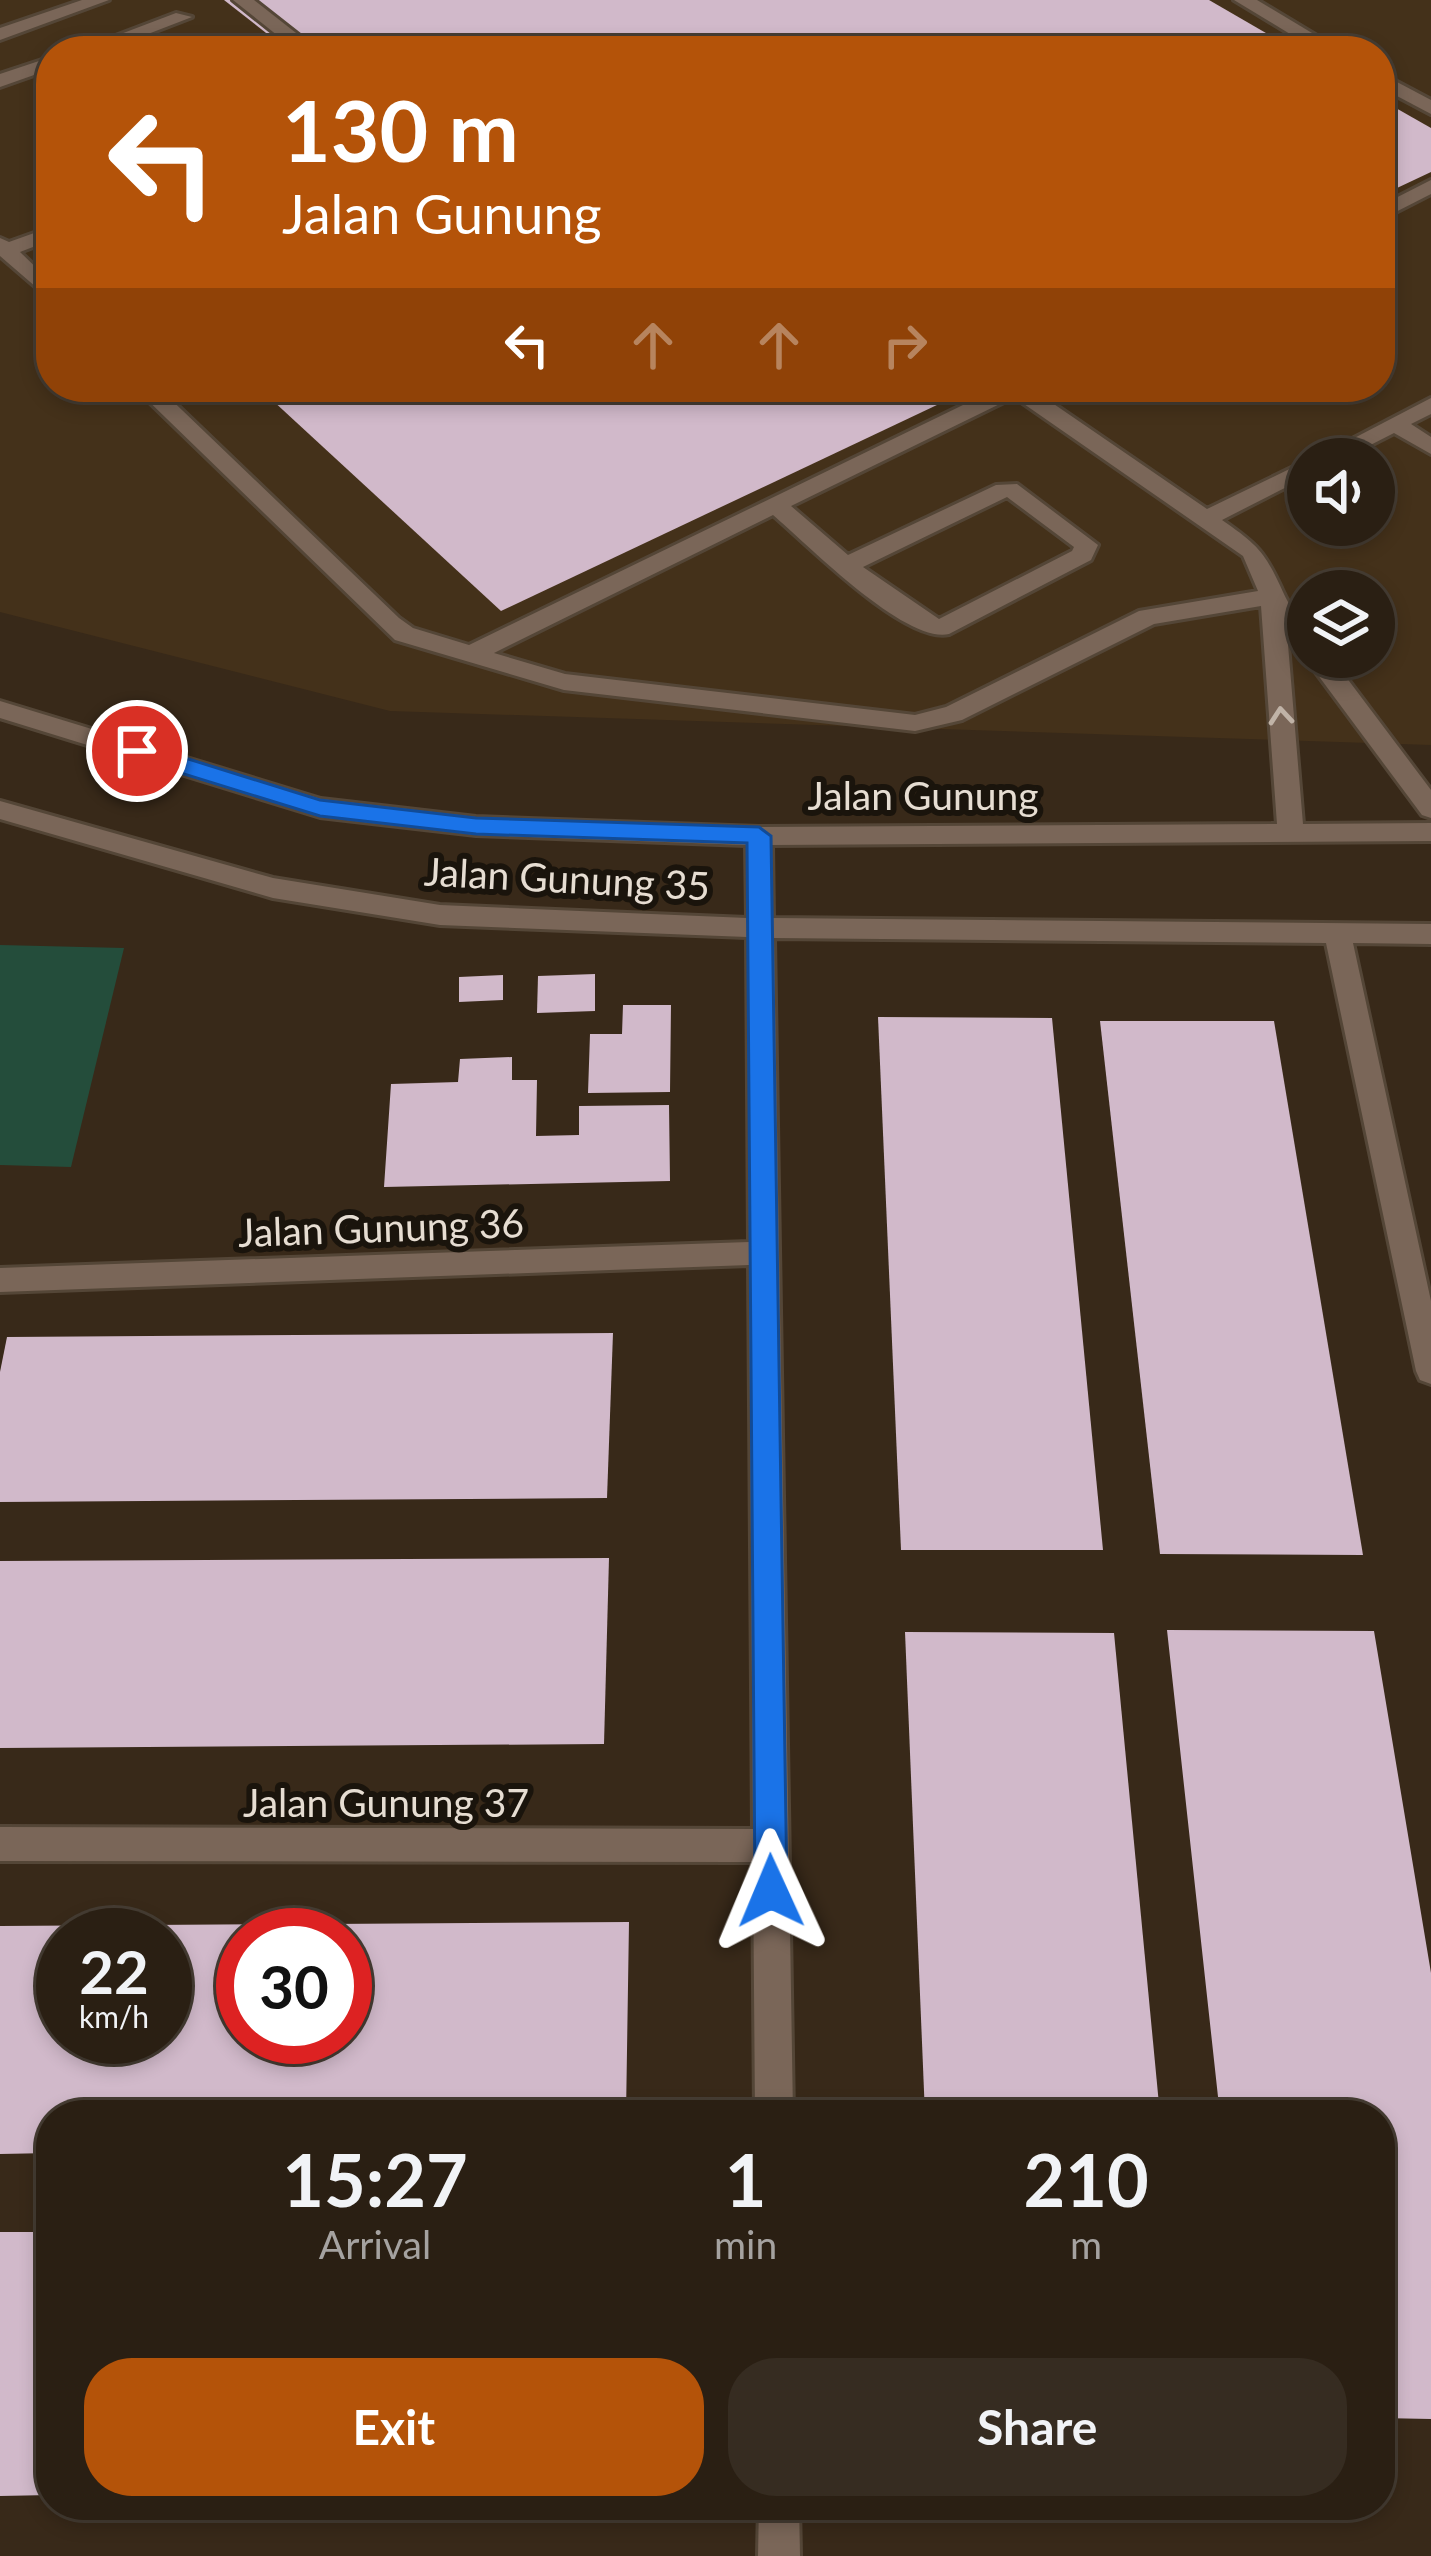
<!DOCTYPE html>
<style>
:root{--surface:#2a1f13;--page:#362c21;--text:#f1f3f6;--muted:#a5a2a0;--line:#463d33;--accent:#b45309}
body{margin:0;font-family:Lato,sans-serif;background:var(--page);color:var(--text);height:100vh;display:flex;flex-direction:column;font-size:45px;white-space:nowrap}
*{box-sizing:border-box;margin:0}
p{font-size:39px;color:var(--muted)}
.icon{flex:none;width:66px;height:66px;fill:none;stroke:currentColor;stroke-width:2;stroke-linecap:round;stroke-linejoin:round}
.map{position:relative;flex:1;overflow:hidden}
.details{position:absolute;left:36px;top:2100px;width:1359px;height:420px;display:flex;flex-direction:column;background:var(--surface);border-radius:48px;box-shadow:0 6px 18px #0003,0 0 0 3px var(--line)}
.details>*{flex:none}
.banner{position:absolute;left:36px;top:36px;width:1359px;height:366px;border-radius:48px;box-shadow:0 6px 18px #0003,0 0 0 3px var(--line);background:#b45309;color:#fff;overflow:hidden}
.buttons{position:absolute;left:1287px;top:438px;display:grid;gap:24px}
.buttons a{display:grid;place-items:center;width:108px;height:108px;border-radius:50%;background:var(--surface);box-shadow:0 6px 18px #0003,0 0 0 3px var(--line);font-size:60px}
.speed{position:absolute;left:36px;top:1908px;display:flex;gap:24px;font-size:60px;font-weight:700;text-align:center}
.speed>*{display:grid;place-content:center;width:156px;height:156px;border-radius:50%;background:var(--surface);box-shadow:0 6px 18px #0003,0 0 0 3px var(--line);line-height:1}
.speed small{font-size:30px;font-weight:400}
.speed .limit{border:18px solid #d22;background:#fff;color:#111}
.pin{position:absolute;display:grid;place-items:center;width:102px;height:102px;color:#fff;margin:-51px;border:6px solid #fff;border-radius:50%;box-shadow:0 3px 12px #0007}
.me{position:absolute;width:132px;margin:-66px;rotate:359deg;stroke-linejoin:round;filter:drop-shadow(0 0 9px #0008)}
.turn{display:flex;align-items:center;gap:42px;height:252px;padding:0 48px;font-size:54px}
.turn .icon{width:156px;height:156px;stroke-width:2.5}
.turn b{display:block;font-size:84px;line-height:102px}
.lanes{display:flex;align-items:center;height:114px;padding:0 48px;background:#0003;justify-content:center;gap:60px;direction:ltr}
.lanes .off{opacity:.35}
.eta{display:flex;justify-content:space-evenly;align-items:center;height:204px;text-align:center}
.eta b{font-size:72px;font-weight:700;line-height:84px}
.button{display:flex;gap:24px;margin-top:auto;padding:24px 48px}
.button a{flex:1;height:138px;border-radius:48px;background:var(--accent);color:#fff;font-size:48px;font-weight:700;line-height:138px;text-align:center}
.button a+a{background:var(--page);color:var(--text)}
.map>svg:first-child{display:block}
.built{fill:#44311a;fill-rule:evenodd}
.green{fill:#244d3b}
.building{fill:#d1b9ca;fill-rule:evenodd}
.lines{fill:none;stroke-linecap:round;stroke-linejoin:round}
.minor-casing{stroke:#544637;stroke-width:6}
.minor{fill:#7a6658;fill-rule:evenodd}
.oneway{stroke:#c0b3a7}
.route{fill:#1a73e8;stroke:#114b97;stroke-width:3}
.labels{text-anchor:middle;stroke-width:12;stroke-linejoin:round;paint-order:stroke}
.street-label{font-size:39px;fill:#e6ddd2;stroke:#1a140c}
</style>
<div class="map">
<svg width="1431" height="2556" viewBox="0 0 1431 2556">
<rect width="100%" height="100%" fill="#382919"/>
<path class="built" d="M0 0H1431V745L390 711 0 612ZM51 51H1380V387H51ZM1308 459H1374V525H1308ZM1308 591H1374V657H1308Z"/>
<path class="green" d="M0 945 124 948 71 1167 0 1165Z"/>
<g class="building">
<path d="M224 0H1209L1297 51H289Z"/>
<path d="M1380 99 1431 128V172L1380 196Z"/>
<path d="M258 387H975L501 611Z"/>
<path d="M595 974V1011L537 1013 538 976Z"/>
<path d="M503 975V1000L459 1002V977Z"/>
<path d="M623 1005H671L670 1092 588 1093 590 1034H622Z"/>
<path d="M878 1017 1052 1018 1103 1550H901Z"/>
<path d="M1100 1021H1274L1363 1555 1160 1554Z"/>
<path d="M512 1057V1080H537L536 1136 579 1135V1106L669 1105 670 1181 384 1187 391 1084 458 1082 460 1059Z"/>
<path d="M613 1333 607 1498 0 1502V1372L7 1337Z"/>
<path d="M609 1558 604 1744 0 1748V1561Z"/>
<path d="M1167 1630 1374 1631 1431 1973V2419L1380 2418V2115H1220Z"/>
<path d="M905 1632 1114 1633 1160 2115H925Z"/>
<path d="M629 1922 626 2115H51V2153L0 2154V1926ZM63 1935H165V2037H63ZM243 1935H345V2037H243Z"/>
<path d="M0 2232H51V2495L0 2496Z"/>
</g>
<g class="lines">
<g class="minor-casing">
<g id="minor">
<path d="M82 0H109L0 40V28Z"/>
<path d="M233 0H254L319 51H297Z"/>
<path d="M1234 0H1257L1342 51H1318Z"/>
<path d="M176 13 192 17 104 51H76Z"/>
<path d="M51 57V69L0 87V74Z"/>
<path d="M1380 73 1431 100V114L1380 87Z"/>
<path d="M1431 180V194L1380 220V206Z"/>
<path d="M51 227V240L20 252 51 282V300L0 256V238L9 242Z"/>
<path d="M134 387H158L399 618 413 628 469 645 1000 387H1029L1207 509 1308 460V476L1222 520C1258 545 1265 552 1283 592 1295 619 1308 618 1308 652L1299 650 1287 633 1303 824 1431 823V841L772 845 773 918 1431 924V944L1353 943 1431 1301V1384L1420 1380 1416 1371 1326 943 774 938 793 2115H755L753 1862 0 1861V1827L753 1829 749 1265 0 1292V1268L749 1242 747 937 440 925 273 898 0 819V801L273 878 440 905 747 918 746 845 476 835 320 817 0 718V701L321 799 476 817 759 827 1277 824 1261 606 1154 624 962 720 915 731 564 690 395 640ZM1014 397 1243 556 1258 591 1139 611 946 707 915 715 565 674 494 653 773 515C807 544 905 644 949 634L1091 560 1098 545 1017 484 996 485 848 555 791 506ZM1007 497 1074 547 1072 551 939 619 863 567Z"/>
<path d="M1431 398V414L1411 424 1431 437V454L1394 433 1343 459H1314Z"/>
<path d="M1308 653 1331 657 1431 790V818L1422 815 1309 663Z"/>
<path d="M759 2505H799L800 2556H758Z"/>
</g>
</g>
<use href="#minor" class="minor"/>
</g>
<defs><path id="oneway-chevron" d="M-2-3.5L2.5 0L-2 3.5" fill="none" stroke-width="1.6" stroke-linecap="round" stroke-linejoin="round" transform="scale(3)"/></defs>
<use class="oneway" href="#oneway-chevron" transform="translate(1281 716) rotate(-95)"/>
<path class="route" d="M137 743 320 800 476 818 759 827 771 836 787 1891 783 1902 771 1906 760 1902 755 1891 747 843 476 834 320 816 129 757 126 751Z"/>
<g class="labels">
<g class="street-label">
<text x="923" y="810">Jalan Gunung</text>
<text transform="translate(567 879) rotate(3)" y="14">Jalan Gunung 35</text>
<text transform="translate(381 1228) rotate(-2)" y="14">Jalan Gunung 36</text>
<text x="386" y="1817">Jalan Gunung 37</text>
</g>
</g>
</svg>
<div class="buttons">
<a><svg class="icon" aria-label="sound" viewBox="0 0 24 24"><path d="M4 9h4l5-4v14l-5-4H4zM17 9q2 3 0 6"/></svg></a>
<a><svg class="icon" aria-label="layers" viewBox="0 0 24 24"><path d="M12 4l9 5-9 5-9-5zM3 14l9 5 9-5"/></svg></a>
</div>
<div class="speed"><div>22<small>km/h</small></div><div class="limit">30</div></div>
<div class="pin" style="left:137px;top:751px;background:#d93025"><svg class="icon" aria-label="arrive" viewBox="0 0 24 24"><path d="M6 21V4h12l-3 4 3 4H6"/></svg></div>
<svg class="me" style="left:771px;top:1891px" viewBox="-20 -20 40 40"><path d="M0-17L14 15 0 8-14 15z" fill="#1a73e8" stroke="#fff" stroke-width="4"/></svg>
<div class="banner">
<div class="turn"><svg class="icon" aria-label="left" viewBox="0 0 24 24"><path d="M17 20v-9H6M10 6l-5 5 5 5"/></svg><div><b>130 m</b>Jalan Gunung</div></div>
<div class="lanes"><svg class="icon" aria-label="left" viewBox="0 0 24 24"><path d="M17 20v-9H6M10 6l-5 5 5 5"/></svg><svg class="icon off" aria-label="ahead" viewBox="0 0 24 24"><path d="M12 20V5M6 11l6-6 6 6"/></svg><svg class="icon off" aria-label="ahead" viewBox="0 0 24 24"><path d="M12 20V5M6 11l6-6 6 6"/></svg><svg class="icon off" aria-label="right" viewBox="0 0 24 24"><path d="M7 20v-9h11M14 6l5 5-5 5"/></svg></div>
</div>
<section class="details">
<div class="eta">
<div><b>15:27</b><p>Arrival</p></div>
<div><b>1</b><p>min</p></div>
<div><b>210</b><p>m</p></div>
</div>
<div class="button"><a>Exit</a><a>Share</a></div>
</section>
</div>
